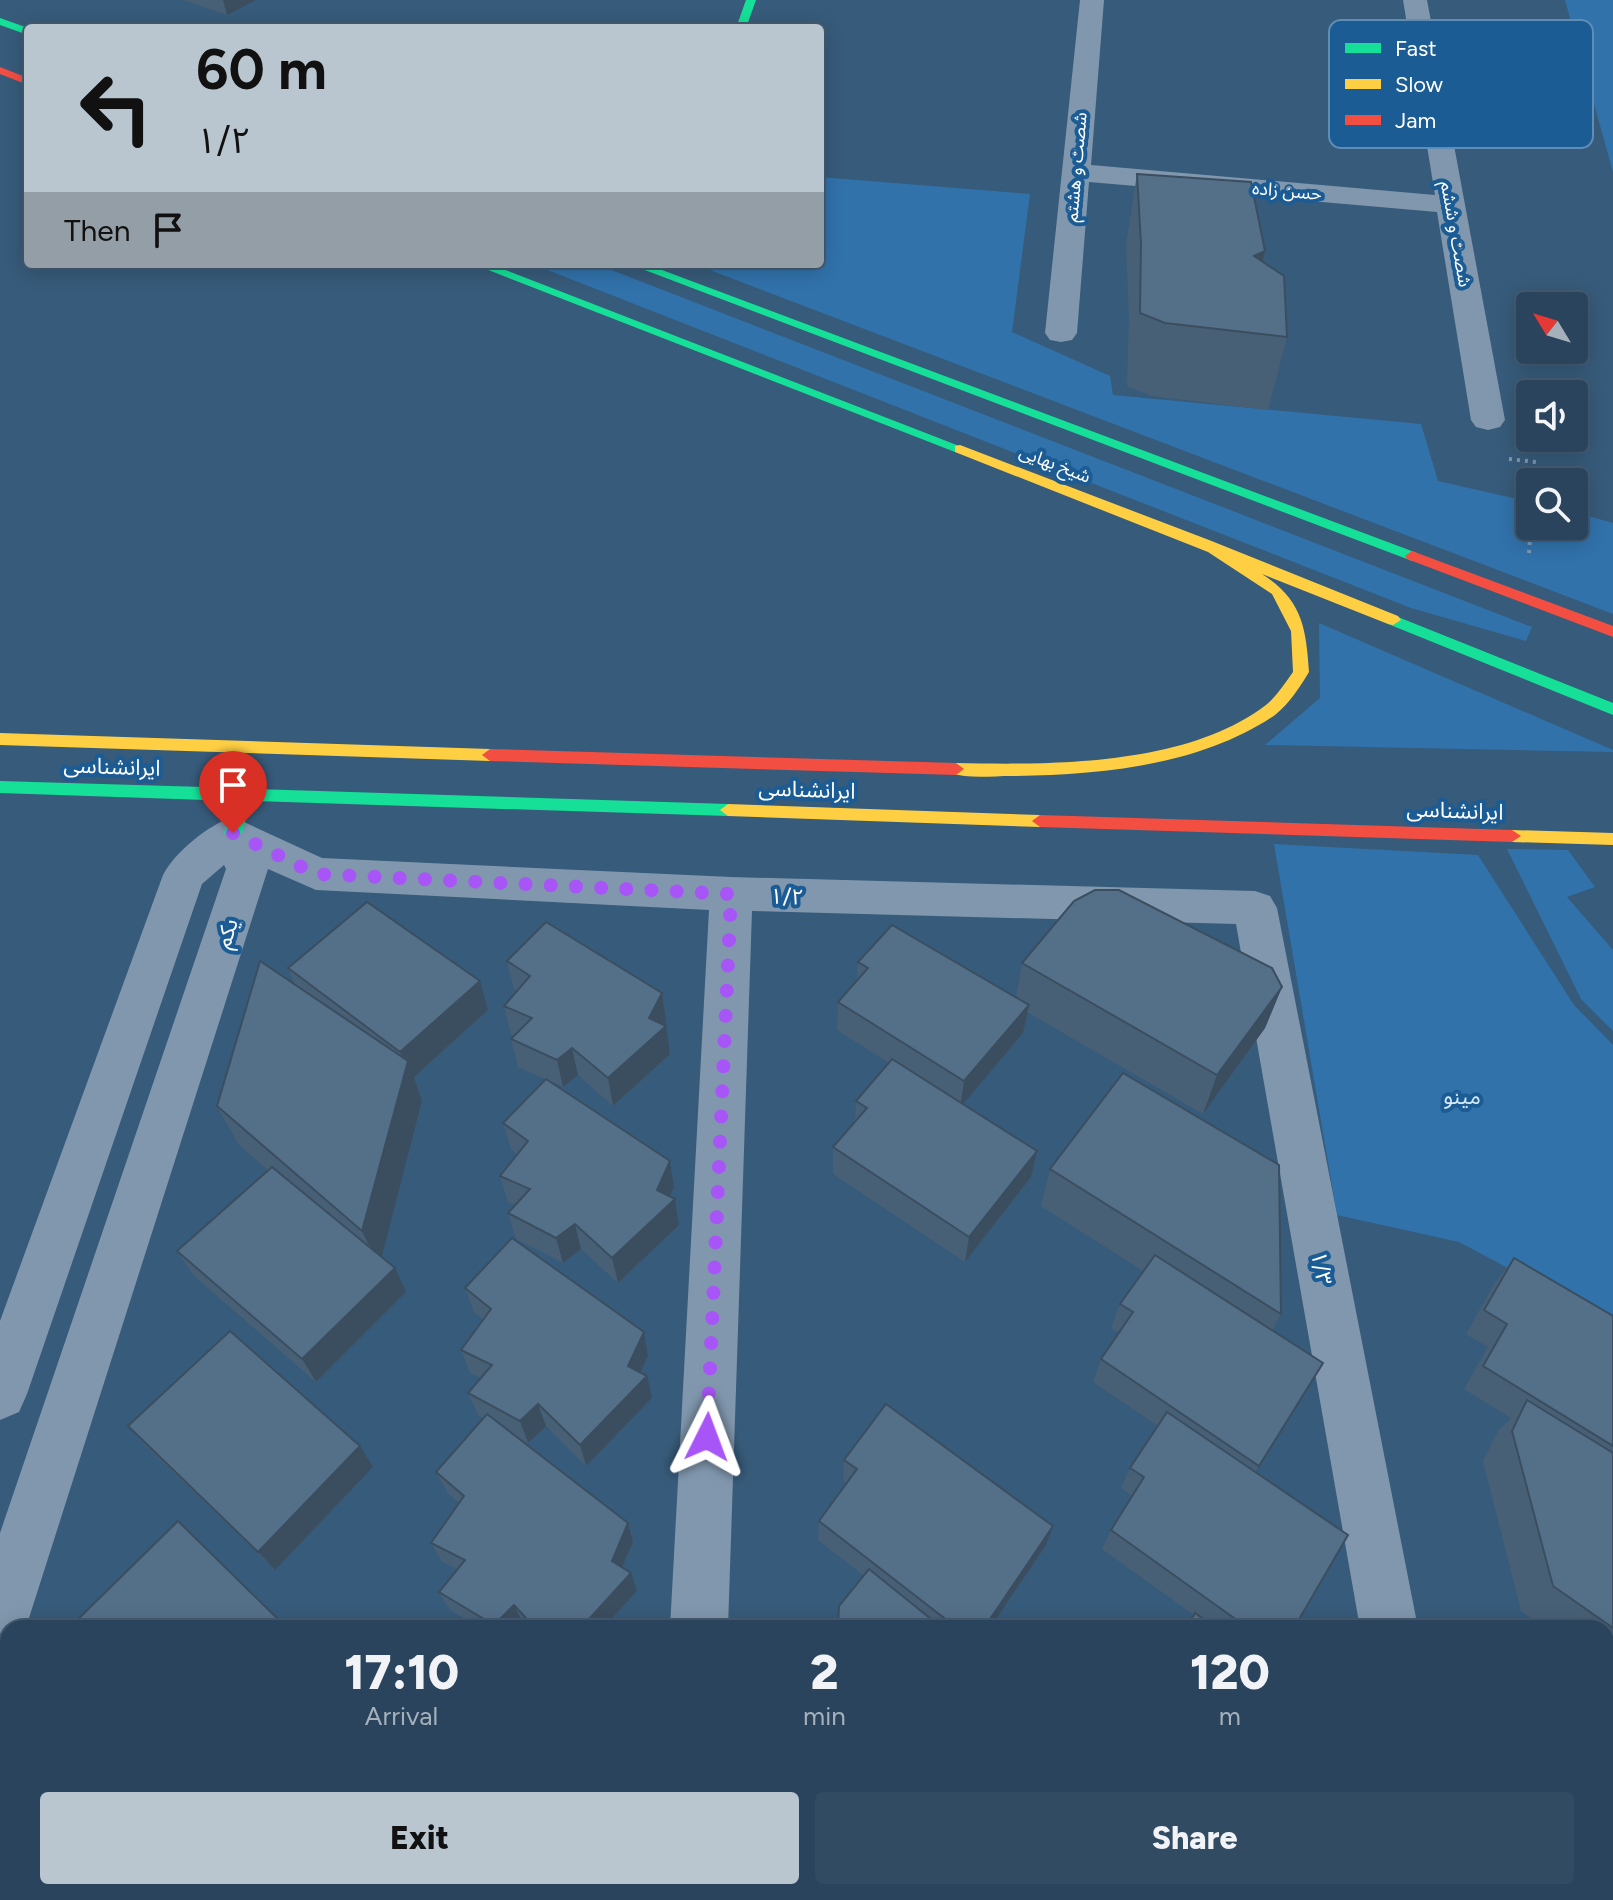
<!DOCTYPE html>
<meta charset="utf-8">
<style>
:root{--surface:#29445c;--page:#314b62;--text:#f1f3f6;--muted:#a5b0bb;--line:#455c72;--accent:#b9c6d0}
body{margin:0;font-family:Figtree,"Noto Sans Arabic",sans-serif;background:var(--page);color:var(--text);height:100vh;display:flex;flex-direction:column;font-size:30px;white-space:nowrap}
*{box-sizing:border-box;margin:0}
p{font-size:26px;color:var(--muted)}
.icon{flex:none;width:44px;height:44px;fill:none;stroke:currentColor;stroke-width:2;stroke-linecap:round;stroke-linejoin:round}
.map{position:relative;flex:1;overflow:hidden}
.panel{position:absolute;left:0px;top:1620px;width:1614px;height:280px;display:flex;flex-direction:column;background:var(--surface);border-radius:24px 24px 0 0;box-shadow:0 4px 20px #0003,0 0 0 2px var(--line)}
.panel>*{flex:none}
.banner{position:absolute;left:24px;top:24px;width:800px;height:244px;border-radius:8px;box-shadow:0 4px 20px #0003,0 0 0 2px var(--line);background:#b9c6d0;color:#111;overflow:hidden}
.needle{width:52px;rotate:308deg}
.controls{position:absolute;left:1516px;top:292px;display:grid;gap:16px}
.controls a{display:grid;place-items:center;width:72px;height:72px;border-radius:8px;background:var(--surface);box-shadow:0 4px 20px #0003,0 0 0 2px var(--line);font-size:40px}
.pin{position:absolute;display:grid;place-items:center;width:68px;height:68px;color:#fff;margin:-82px -34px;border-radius:50% 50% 50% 0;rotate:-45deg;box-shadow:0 0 8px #0007}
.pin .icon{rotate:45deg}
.me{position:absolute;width:88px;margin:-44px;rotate:3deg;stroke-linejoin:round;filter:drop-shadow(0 0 6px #0008)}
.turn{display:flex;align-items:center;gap:28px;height:168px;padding:0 40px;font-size:36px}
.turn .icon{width:104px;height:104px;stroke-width:2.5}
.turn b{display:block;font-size:56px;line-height:68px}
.then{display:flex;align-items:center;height:76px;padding:0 40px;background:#0003;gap:16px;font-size:30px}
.eta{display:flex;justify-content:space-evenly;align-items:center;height:136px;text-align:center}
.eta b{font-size:48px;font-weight:800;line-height:56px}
.primary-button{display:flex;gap:16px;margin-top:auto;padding:16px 40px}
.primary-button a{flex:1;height:92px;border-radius:8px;background:var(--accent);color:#111;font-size:32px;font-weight:800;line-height:92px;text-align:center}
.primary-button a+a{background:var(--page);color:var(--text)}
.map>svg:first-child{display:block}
.green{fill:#3172ab}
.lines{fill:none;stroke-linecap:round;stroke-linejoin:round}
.path{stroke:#8197ad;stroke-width:4;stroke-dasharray:3 5;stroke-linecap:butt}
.street{fill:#8197ad;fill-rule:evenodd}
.fast{fill:#16e098;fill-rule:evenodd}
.slow{fill:#ffcf43;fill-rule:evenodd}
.jam{fill:#f24e42;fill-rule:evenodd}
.wall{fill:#486076}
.shaded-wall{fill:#3b4e60}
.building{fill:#547089;stroke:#3b4e60;stroke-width:2}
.route{stroke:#a855f7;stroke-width:14;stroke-dasharray:0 25.2}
.labels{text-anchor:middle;stroke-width:8;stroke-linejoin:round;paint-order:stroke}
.far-street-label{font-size:18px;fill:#fff;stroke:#1c5c95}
.street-label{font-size:22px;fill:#fff;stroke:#1c5c95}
.park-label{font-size:22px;fill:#d5eafb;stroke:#1c5c95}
.key{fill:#1c5c95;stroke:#608db5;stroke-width:2}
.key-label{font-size:22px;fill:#fff}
</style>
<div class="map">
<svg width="1613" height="1900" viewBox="0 0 1613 1900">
<rect width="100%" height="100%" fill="#375b7a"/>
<g class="green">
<path d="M1565 0H1613V172Z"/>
<path d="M820 177 1030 194 1012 332 1110 376 1113 395 1421 424 1438 481 1530 502V526H1574V512L1613 523V614L694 264H820Z"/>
<path d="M532 264H596L1532 627 1526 641 1411 608Z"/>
<path d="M1319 623 1613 750V752L1265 745 1320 698Z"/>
<path d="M1274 844 1478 855 1574 1005 1613 1045V1324L1459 1242 1337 1215Z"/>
<path d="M1507 849 1568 850 1595 887 1567 897 1613 950V1031L1581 999Z"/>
<path d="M1606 1698 1613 1703V1900H1517L1516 1892H1606Z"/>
</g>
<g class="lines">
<g class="path">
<path d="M1509 459 1536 462 1534 482"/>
<path d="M1529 553 1531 526"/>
</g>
<g class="street">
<path d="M1080 0H1104L1091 165 1435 195 1403 0H1427L1505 420 1500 427 1488 430 1476 427 1471 420 1437 212 1089 182 1077 333 1072 340 1061 342 1050 340 1045 333Z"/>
<path d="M233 817 322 858 731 877 1255 891 1270 896 1277 908 1418 1628H1360L1236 924 752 911 728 1628H670L709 910 316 890 268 869 29 1618 25 1628H8V1643L0 1647V1533L226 869 224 865 202 884 27 1394 19 1412 0 1420V1321L163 875C175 852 208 825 233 817Z"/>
<path d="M656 1892H720L719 1900H655Z"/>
<path d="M1407 1892H1471L1472 1900H1408Z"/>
</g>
<g class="fast">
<path d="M746 0H756L746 28H736Z"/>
<path d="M0 18 28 28V35L0 25Z"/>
<path d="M473 264H490L967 449 965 452H955Z"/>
<path d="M629 264H646L1417 553 1419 556 1412 561 1407 559Z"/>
<path d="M1393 615 1613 703V715L1388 624V616Z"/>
<path d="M253 762 261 768 255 789 728 804 736 810 728 816 251 801 242 833 233 839 224 833 235 801 0 793V781L238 788 245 768Z"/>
</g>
<g class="slow">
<path d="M960 445 1209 540 1398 616 1401 620 1393 625 1388 624 1262 574C1302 600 1306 627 1309 672 1300 687 1289 704 1275 715 1200 766 1099 775 1011 776 992 776 968 779 950 773L948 769 950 765 956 763C1052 765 1186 766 1266 705 1277 696 1285 683 1293 672L1291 631 1272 594 1208 552 955 452V446Z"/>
<path d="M0 733 490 749 498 755 490 761 0 745Z"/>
<path d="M728 804 1040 815 1048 821 1040 827 728 816 720 810Z"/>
<path d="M1512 830 1613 833V845L1512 842 1503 836Z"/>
</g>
<g class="jam">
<path d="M0 67 28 78V85L0 74Z"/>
<path d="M1412 551 1613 626V637L1407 559 1405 556Z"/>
<path d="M490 749 956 763 964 769 956 775 490 761 482 755Z"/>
<path d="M1040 815 1512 830 1521 836 1512 842 1040 827 1032 821Z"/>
</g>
</g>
<g class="wall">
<path d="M183 0H256L227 15Z"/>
<path d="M1137 174 1262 262 1287 337 1268 410 1151 396 1127 386 1129 316 1126 245Z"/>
<path d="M507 961 666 1022 664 1025 670 1054 613 1106 578 1075 563 1087 550 1081 670 1161 674 1187 670 1196 679 1225 618 1283 581 1249 563 1263 516 1239 508 1213 516 1205 508 1202 500 1176 517 1154 511 1149 503 1123 545 1079 518 1067 511 1039 514 1036 511 1034 504 1006 517 991 514 989Z"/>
<path d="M858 962 1016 998 1022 963 1282 987 1265 1028 1203 1114 1027 1012 1023 1033 963 1104 1037 1151 1031 1177 965 1262 833 1174V1147L855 1122 856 1101 889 1063 837 1030 838 1002 857 981Z"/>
<path d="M288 968 488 1010 414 1077 422 1101 381 1257 406 1292 316 1382 194 1276 177 1251 268 1170 239 1145 217 1106 295 985Z"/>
<path d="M1050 1169 1281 1314 1272 1330 1323 1363 1255 1472 1294 1628H1185L1194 1615 1102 1549 1111 1530 1132 1496 1121 1488 1130 1468 1158 1426 1093 1382 1101 1359 1119 1333 1111 1328 1120 1304 1143 1271 1041 1206Z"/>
<path d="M1514 1258 1613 1316V1677L1606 1672V1628H1545L1521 1611 1483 1461 1498 1431 1511 1418 1464 1389 1488 1347 1466 1334 1495 1283Z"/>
<path d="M465 1288 644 1332 648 1356 641 1372 652 1398 586 1466 546 1426 528 1443 514 1435 628 1523 633 1542 622 1568 637 1591 603 1628H528L523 1623 518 1628H480L450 1610 439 1592 457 1569 442 1562 431 1543 459 1503 447 1492 436 1472 483 1418 478 1415 468 1393 481 1378 470 1373 461 1350 483 1319 474 1312Z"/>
<path d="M128 1426 373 1467 275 1570 147 1447Z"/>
<path d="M844 1460 1053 1526 1046 1545 990 1628H838L864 1576 818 1540 819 1521 846 1483 843 1480Z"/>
<path d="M919 1892H1041L1046 1900H928Z"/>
<path d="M1190 1892H1256L1266 1900H1185Z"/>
<path d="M1274 1892H1328L1324 1899 1322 1900H1284Z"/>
</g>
<g class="shaded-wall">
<path d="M223 0H256L227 15Z"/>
<path d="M1265 251 1248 323 1254 256Z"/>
<path d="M480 981 488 1010 414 1077 422 1101 379 1267 362 1231 406 1068 400 1052Z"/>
<path d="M1282 987 1265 1028 1203 1114 1217 1075Z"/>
<path d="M662 993 666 1022 661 1031 666 1026 670 1054 613 1106 608 1078Z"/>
<path d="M1029 1005 1023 1033 960 1108 964 1081Z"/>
<path d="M572 1048 578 1075 563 1087 557 1060Z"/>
<path d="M1037 1151 1031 1177 965 1262 969 1237Z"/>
<path d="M670 1161 674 1187 663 1211 675 1199 679 1225 618 1283 612 1258 657 1190Z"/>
<path d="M575 1224 581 1249 563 1263 556 1238Z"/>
<path d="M395 1268 406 1292 316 1382 302 1359Z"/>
<path d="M644 1332 648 1356 633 1389 628 1366Z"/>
<path d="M647 1376 652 1398 586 1466 580 1445Z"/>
<path d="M538 1404 546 1426 528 1443 520 1421Z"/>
<path d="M360 1446 373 1467 275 1570 258 1552Z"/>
<path d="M628 1523 633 1542 617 1579 612 1561Z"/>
<path d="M1053 1526 1046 1545 990 1628H984Z"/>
<path d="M631 1573 637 1591 603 1628H581Z"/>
<path d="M514 1605 523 1623 518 1628H496L494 1625Z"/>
<path d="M245 1892H259L267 1900H252Z"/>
<path d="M521 1892H546L540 1900H514Z"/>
</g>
<g class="building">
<path d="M1137 174 1251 182 1265 251 1254 256 1284 276 1287 337 1165 323 1140 313 1141 244Z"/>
<path d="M1095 890H1119L1272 968 1282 987 1217 1075 1022 963 1074 901Z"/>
<path d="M367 902 480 981 400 1052 288 968Z"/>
<path d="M546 922 662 993 649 1018 666 1026 608 1078 572 1048 557 1060 511 1039 532 1018 504 1006 530 976 507 961Z"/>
<path d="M892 925 1029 1005 964 1081 838 1002 868 968 858 962Z"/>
<path d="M260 961 408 1061 362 1231 217 1106Z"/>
<path d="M892 1059 1037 1151 969 1237 833 1147 867 1108 856 1101Z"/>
<path d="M1123 1073 1279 1165 1281 1314 1050 1169Z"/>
<path d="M546 1079 670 1161 657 1190 675 1199 612 1258 575 1224 556 1238 508 1213 530 1189 500 1176 528 1141 503 1123Z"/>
<path d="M272 1167 395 1268 302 1359 177 1251Z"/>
<path d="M512 1238 644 1332 628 1366 647 1376 580 1445 538 1404 520 1421 468 1393 492 1365 461 1350 491 1309 465 1288Z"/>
<path d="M1155 1255 1323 1363 1259 1466 1101 1359 1133 1312 1120 1304Z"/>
<path d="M1514 1258 1613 1316V1446L1483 1366 1507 1324 1484 1310Z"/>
<path d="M230 1331 360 1446 258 1552 128 1426Z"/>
<path d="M1527 1400 1613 1453V1628L1553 1586 1512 1431Z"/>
<path d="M886 1404 1053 1526 984 1628H957L819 1521 857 1469 844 1460Z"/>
<path d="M1167 1412 1348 1535 1294 1628H1248L1111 1530 1144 1477 1130 1468Z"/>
<path d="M487 1414 628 1523 612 1561 631 1573 581 1628H535L514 1605 494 1625 439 1592 465 1560 431 1543 464 1496 436 1472Z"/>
<path d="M178 1521 287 1628H69Z"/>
<path d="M869 1569 942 1628H838L839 1606Z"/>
<path d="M1195 1613 1216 1628H1186Z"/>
<path d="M8 1851V1892H245L252 1900H1L0 1898V1860Z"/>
<path d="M486 1892H521L514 1900H493Z"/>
<path d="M852 1892H907L916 1900H847Z"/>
<path d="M941 1892H1041L1047 1897 1046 1900H950Z"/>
<path d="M1201 1892H1256L1266 1900H1197Z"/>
<path d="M1316 1892H1328L1324 1899Z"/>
</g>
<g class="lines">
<path class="route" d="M233 833 316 874 731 894 707 1437"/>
</g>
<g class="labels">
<g class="far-street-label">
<text transform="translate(1076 167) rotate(-85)" y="6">شصت و هشتم</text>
<text transform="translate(1287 191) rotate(5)" y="6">حسن زاده</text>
<text transform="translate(1456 234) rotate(80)" y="6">شصت و ششم</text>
<text transform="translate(1055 464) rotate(21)" y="6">شیخ بهایی</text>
</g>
<g class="street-label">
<text transform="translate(112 766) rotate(2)" y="8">ایرانشناسی</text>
<text transform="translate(807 789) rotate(2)" y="8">ایرانشناسی</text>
<text transform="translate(1455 810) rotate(2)" y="8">ایرانشناسی</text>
<text transform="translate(787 896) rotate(2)" y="8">۱/۲</text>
<text transform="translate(226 933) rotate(-72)" y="8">یکم</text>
<text transform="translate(1322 1268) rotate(79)" y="8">۱/۳</text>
</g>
<g class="park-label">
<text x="1462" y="1104">مینو</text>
</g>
</g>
<rect x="1329" y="20" width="264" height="128" rx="12" class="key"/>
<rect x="1345" y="43" width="36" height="10" fill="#16e098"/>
<rect x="1345" y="79" width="36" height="10" fill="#ffcf43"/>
<rect x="1345" y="115" width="36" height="10" fill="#f24e42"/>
<g class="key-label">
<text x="1395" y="56">Fast</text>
<text x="1395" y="92">Slow</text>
<text x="1395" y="128">Jam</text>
</g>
</svg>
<div class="controls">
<a><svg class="needle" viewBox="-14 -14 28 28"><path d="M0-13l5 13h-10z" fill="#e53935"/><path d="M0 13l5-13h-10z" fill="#a5b0bb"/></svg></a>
<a><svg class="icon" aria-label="sound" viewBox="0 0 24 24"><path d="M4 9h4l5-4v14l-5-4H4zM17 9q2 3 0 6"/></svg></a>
<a><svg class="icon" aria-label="search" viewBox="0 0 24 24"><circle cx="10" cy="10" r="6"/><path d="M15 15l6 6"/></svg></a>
</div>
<div class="pin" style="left:233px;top:833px;background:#d93025"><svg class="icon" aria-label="arrive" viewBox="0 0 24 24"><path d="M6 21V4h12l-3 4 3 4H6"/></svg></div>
<svg class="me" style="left:707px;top:1437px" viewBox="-20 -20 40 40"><path d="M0-17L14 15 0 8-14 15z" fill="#a855f7" stroke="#fff" stroke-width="4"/></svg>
<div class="banner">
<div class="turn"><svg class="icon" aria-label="left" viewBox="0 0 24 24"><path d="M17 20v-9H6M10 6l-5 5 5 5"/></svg><div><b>60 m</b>۱/۲</div></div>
<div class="then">Then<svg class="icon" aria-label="arrive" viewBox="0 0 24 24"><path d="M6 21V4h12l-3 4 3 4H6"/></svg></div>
</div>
<section class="panel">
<div class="eta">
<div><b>17:10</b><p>Arrival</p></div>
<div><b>2</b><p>min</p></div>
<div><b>120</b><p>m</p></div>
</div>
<div class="primary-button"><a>Exit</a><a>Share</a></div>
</section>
</div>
